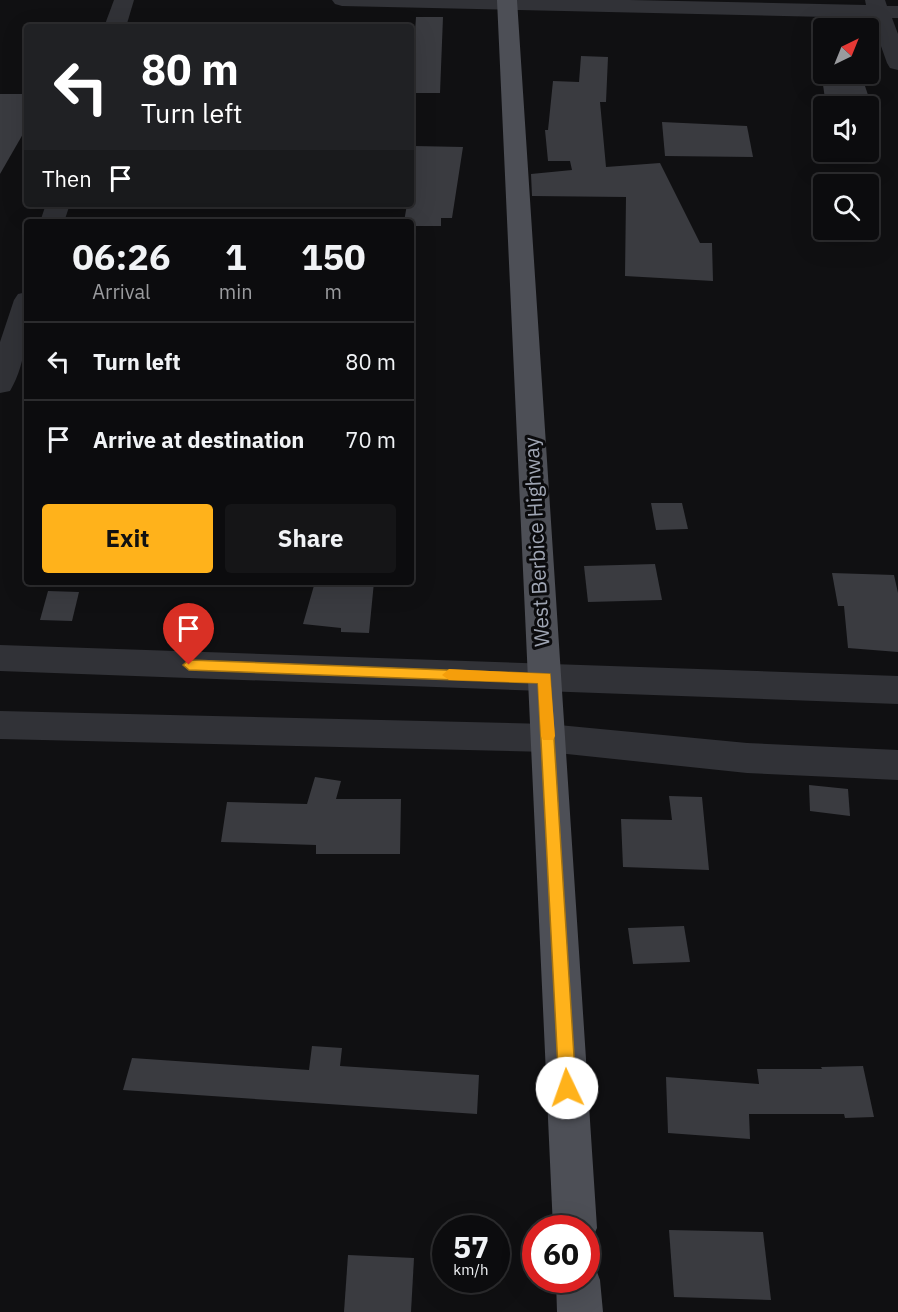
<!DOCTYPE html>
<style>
:root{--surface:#0c0c0e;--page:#151517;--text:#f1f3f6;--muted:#9a9b9e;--line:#2c2c2e;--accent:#ffb21b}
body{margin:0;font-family:"IBM Plex Sans",sans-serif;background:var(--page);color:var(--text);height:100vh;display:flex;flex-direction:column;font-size:22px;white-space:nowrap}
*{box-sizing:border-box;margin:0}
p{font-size:20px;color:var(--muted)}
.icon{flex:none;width:33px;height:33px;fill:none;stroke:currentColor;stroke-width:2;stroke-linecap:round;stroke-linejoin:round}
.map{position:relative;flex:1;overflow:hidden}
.drawer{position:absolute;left:24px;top:219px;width:390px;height:366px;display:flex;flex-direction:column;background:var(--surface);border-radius:6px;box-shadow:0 6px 24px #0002,0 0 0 2px var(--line)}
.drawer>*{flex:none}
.top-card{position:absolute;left:24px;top:24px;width:390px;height:183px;border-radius:6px;box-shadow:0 6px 24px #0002,0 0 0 2px var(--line);background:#202124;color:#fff;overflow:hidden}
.needle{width:39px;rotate:43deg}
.buttons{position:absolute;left:813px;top:18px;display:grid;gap:12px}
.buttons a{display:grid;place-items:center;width:66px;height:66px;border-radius:6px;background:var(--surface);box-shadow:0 6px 24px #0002,0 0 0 2px var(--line);font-size:30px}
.speed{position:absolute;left:432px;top:1215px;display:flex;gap:12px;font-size:30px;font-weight:700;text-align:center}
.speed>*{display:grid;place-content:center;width:78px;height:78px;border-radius:50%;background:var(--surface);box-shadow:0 6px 24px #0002,0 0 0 2px var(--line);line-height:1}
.speed small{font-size:15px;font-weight:400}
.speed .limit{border:9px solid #d22;background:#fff;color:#111}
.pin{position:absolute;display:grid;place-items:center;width:51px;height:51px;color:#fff;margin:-62px -26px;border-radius:50% 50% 50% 0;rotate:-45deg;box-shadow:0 0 6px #0007}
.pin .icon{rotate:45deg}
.me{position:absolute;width:66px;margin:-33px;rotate:357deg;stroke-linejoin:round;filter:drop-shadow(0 0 4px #0008)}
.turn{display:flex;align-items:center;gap:21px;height:126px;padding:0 18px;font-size:27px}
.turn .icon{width:78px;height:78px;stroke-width:2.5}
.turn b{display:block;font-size:42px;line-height:51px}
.then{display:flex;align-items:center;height:57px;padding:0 18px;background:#0003;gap:12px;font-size:22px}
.eta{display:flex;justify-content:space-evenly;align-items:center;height:102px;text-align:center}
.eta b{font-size:36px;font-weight:800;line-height:42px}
.action{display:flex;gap:12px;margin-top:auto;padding:12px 18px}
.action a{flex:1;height:69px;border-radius:6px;background:var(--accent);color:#111;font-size:24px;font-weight:800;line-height:69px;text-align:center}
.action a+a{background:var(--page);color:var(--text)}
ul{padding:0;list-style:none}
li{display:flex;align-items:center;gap:18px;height:78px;padding:0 18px;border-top:2px solid var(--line)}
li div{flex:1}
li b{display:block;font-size:22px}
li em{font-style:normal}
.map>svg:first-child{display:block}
.building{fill:#3a3b40}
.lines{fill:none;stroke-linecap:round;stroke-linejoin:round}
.minor{fill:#313237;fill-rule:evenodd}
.major{fill:#4d4f56;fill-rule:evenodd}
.route{fill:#ffb21b;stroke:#a67412;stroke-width:1.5}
.slow{fill:#f59e0b}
.labels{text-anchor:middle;stroke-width:6;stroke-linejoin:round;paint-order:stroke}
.street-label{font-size:21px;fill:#a0a6b4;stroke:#0b0b0d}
</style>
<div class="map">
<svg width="898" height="1312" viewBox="0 0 898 1312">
<rect width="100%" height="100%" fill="#101012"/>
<g class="building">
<path d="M416 17H443L440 93H411Z"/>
<path d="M814 21 851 22 852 28H824V74H861L873 110H868V106H826Z"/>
<path d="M581 56 608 57 606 102H600L606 167 660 163 700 243H712L713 281 625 276 626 197 532 196 531 174 572 170 570 161H548L545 130H548L553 81 579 82Z"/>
<path d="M0 94H27V127L0 174Z"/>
<path d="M662 122 747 126 753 157 665 156Z"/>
<path d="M414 146 463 147 452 218H441V226H411V222H404L407 204H411Z"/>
<path d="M651 503H682L688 529 656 530Z"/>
<path d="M655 564 662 600 588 602 584 566Z"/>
<path d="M832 573 894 575 898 593V652L848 648 844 606H838Z"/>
<path d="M315 582H374L369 633 341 632V628L303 624Z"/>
<path d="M48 591 79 592 72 621 40 620Z"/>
<path d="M315 777 341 781 336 799H401L400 854H316V845L221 842 227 802 307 804Z"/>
<path d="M809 785 848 789 850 816 810 811Z"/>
<path d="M669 796 702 797 709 870 623 867 621 819 672 820Z"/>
<path d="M684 926 690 962 633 964 628 928Z"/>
<path d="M312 1046 342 1048 340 1066 479 1075 477 1114 123 1090 132 1058 309 1070Z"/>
<path d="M863 1066 874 1117 845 1118 844 1114H749L750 1139 668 1133 666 1077 759 1084 757 1069H822L821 1067Z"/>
<path d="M669 1230 763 1232 771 1300 674 1297Z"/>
<path d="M348 1255 414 1258 411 1312H344Z"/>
</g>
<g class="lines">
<g class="minor">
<path d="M114 0H134L126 27H104Z"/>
<path d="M332 0H630L866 5 865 0H885L887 6H898V18H892L898 34V70L890 68 887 63 871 18 342 6 335 4Z"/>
<path d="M46 204H70L64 222H40Z"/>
<path d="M27 292C27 325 28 361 10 391L0 393V342L14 300 18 294Z"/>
<path d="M0 645 898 676V704L0 671Z"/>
<path d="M0 711 548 724 747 743 898 750V780L747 773 548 752 0 739Z"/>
</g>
<g class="major">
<path d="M497 0H517L597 1228 590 1243 586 1245V1228H553Z"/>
<path d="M586 1261 594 1264 600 1280 603 1312H557L556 1280H586Z"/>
</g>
</g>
<path class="route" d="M189 660 550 674 576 1088 573 1094 567 1097 561 1094 559 1088 538 683 189 670 183 665Z"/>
<path class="slow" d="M449 669 550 674 555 736 553 740H543L541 736 538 683 449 680 442 675Z"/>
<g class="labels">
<g class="street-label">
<text transform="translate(537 542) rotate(-93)" y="7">West Berbice Highway</text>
</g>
</g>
</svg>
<div class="buttons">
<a><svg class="needle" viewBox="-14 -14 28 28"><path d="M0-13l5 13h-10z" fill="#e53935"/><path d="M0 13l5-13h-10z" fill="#9a9b9e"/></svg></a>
<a><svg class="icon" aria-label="sound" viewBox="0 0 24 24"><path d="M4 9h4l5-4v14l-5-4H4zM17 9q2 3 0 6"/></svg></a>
<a><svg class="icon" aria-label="search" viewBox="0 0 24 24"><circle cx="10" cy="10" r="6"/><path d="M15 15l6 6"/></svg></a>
</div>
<div class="speed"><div>57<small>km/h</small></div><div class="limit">60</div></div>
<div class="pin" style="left:189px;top:665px;background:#d93025"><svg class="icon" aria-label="arrive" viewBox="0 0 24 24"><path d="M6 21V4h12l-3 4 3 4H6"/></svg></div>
<svg class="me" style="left:567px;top:1088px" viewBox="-20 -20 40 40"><circle r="19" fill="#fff"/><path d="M0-13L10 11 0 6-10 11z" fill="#ffb21b"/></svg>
<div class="top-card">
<div class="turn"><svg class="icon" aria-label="left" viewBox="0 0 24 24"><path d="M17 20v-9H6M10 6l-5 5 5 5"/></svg><div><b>80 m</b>Turn left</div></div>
<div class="then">Then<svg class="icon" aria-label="arrive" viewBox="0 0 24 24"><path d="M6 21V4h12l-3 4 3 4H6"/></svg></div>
</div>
<section class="drawer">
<div class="eta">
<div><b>06:26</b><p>Arrival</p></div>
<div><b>1</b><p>min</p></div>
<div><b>150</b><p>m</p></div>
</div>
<ul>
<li><svg class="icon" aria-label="left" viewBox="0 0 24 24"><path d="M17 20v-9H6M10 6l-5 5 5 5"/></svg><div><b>Turn left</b></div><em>80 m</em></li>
<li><svg class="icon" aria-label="arrive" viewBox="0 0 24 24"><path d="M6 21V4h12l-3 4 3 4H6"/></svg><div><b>Arrive at destination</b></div><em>70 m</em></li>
</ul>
<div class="action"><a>Exit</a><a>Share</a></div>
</section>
</div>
